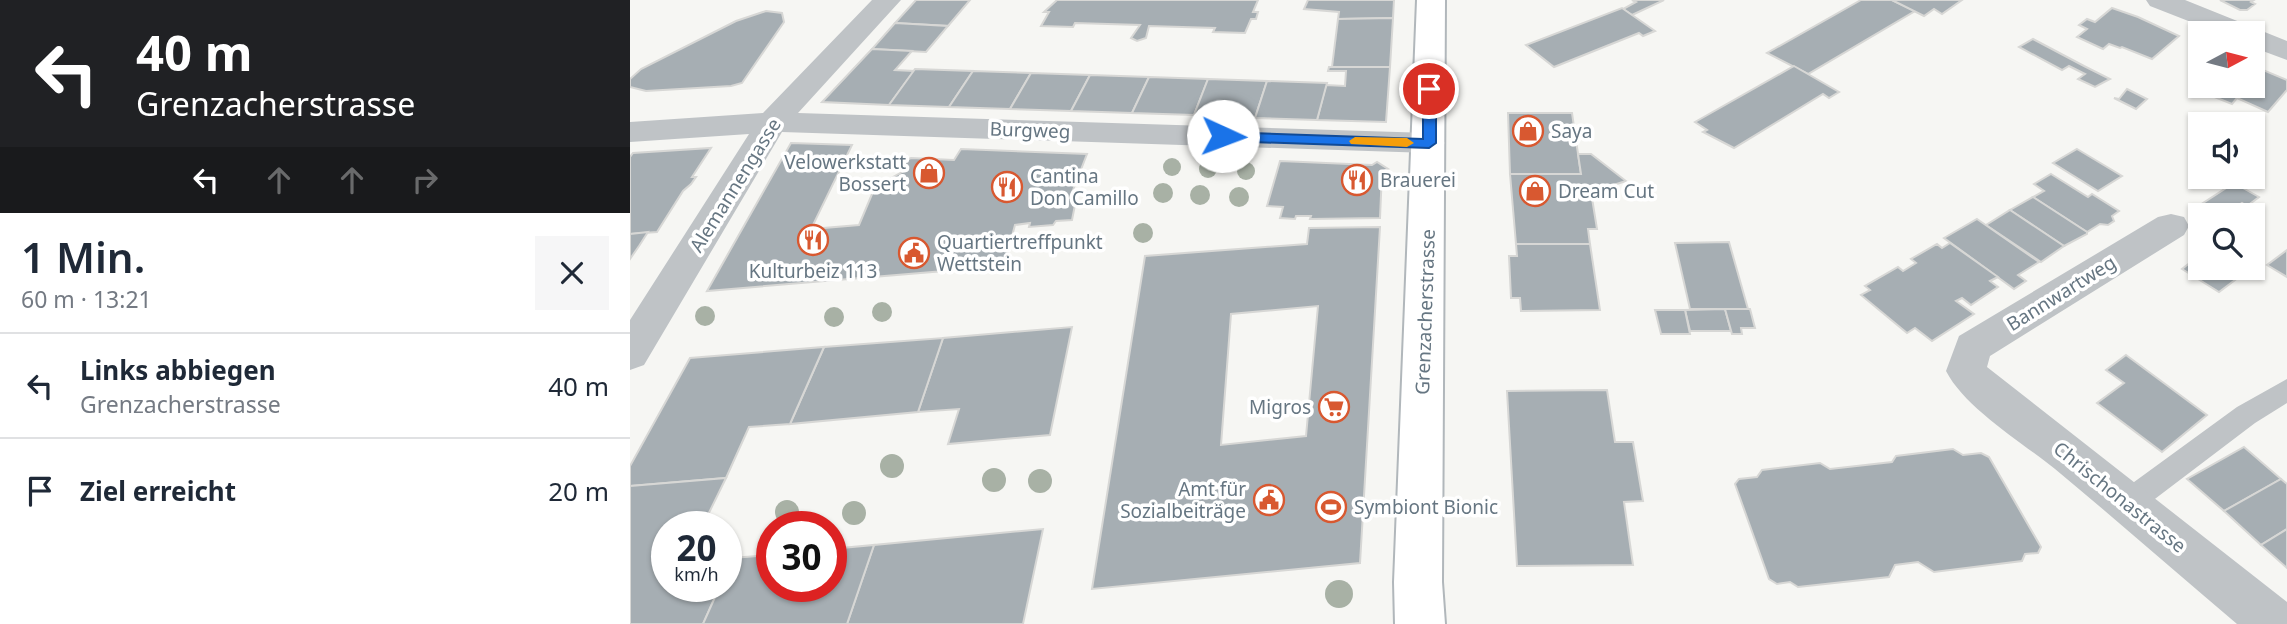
<!DOCTYPE html>
<html lang="de">
<meta charset="utf-8">
<style>
:root{--surface:#fff;--page:#f6f6f7;--text:#1f2937;--muted:#747a83;--line:#e0e1e3}
body{margin:0;font-family:"Noto Sans",sans-serif;background:var(--page);color:var(--text);height:100vh;display:flex;flex-direction:column;font-size:26px;white-space:nowrap}
*{box-sizing:border-box;margin:0}
p{font-size:23px;color:var(--muted)}
.icon{flex:none;width:38px;height:38px;fill:none;stroke:currentColor;stroke-width:2;stroke-linecap:round;stroke-linejoin:round}
.map{position:relative;flex:1;overflow:hidden}
.side{display:flex;flex-direction:column;background:var(--surface);width:630px}
.side>*{flex:none}
.banner{background:#202124;color:#fff;overflow:hidden}
.needle{width:46px;rotate:83deg}
.fabs{position:absolute;left:1558px;top:21px;display:grid;gap:14px}
.fabs a{display:grid;place-items:center;width:77px;height:77px;border-radius:0px;background:var(--surface);box-shadow:0 2px 5px #0004;font-size:35px}
.speed{position:absolute;left:21px;top:511px;display:flex;gap:14px;font-size:35px;font-weight:700;text-align:center}
.speed>*{display:grid;place-content:center;width:91px;height:91px;border-radius:50%;background:var(--surface);box-shadow:0 2px 5px #0004;line-height:1}
.speed small{font-size:18px;font-weight:400}
.speed .limit{border:10px solid #d22;background:#fff;color:#111}
.pin{position:absolute;display:grid;place-items:center;width:60px;height:60px;color:#fff;margin:-30px;border:4px solid #fff;border-radius:50%;box-shadow:0 2px 7px #0007}
.me{position:absolute;width:77px;margin:-38px;rotate:92deg;stroke-linejoin:round;filter:drop-shadow(0 0 5px #0008)}
.turn{display:flex;align-items:center;gap:24px;height:147px;padding:0 21px;font-size:32px}
.turn .icon{width:91px;height:91px;stroke-width:2.5}
.turn b{display:block;font-size:49px;line-height:60px}
.lanes{display:flex;align-items:center;height:66px;padding:0 21px;background:#0003;justify-content:center;gap:35px;direction:ltr}
.lanes .off{opacity:.35}
.round{display:grid;place-items:center;flex:none;width:74px;height:74px;border-radius:0px;background:var(--page)}
.head{display:flex;align-items:center;justify-content:space-between;height:119px;padding:0 21px}
h1{font-size:42px;font-weight:600;line-height:52px}
ul{padding:0;list-style:none}
li{display:flex;align-items:center;gap:21px;height:105px;padding:0 21px;border-top:2px solid var(--line)}
li div{flex:1}
li b{display:block;font-size:26px}
li em{font-style:normal}
main{display:flex;flex:1;min-height:0}
.map>svg:first-child{display:block}
.building{fill:#a6aeb3;stroke:#d7d7d5;stroke-width:2;fill-rule:evenodd}
.lines{fill:none;stroke-linecap:round;stroke-linejoin:round}
.secondary-casing{stroke:#b1b7bb;stroke-width:4}
.lane{fill:#bfc3c6;fill-rule:evenodd}
.street{fill:#bfc3c6;fill-rule:evenodd}
.secondary{fill:#fff;fill-rule:evenodd}
.tree{fill:#a8b1a5}
.route{fill:#1a73e8;stroke:#114b97;stroke-width:2}
.slow{fill:#f59e0b}
.labels{text-anchor:middle;stroke-width:7;stroke-linejoin:round;paint-order:stroke}
.street-label{font-size:19px;fill:#667682;stroke:#fff}
.poi-label{font-size:19px;fill:#667682;stroke:#fff;text-anchor:start}
</style>
<main>
<section class="side">
<div class="banner">
<div class="turn"><svg class="icon" aria-label="left" viewBox="0 0 24 24"><path d="M17 20v-9H6M10 6l-5 5 5 5"/></svg><div><b>40 m</b>Grenzacherstrasse</div></div>
<div class="lanes"><svg class="icon" aria-label="left" viewBox="0 0 24 24"><path d="M17 20v-9H6M10 6l-5 5 5 5"/></svg><svg class="icon off" aria-label="ahead" viewBox="0 0 24 24"><path d="M12 20V5M6 11l6-6 6 6"/></svg><svg class="icon off" aria-label="ahead" viewBox="0 0 24 24"><path d="M12 20V5M6 11l6-6 6 6"/></svg><svg class="icon off" aria-label="right" viewBox="0 0 24 24"><path d="M7 20v-9h11M14 6l5 5-5 5"/></svg></div>
</div>
<div class="head"><div><h1>1 Min.</h1><p>60 m · 13:21</p></div><a class="round"><svg class="icon" aria-label="close" viewBox="0 0 24 24"><path d="M6 6l12 12M18 6L6 18"/></svg></a></div>
<ul>
<li><svg class="icon" aria-label="left" viewBox="0 0 24 24"><path d="M17 20v-9H6M10 6l-5 5 5 5"/></svg><div><b>Links abbiegen</b><p>Grenzacherstrasse</p></div><em>40 m</em></li>
<li><svg class="icon" aria-label="arrive" viewBox="0 0 24 24"><path d="M6 21V4h12l-3 4 3 4H6"/></svg><div><b>Ziel erreicht</b></div><em>20 m</em></li>
</ul>
</section>
<div class="map">
<svg width="1657" height="624" viewBox="0 0 1657 624">
<rect width="100%" height="100%" fill="#f6f6f3"/>
<g class="building">
<path d="M286 0H340L318 26 265 23Z"/>
<path d="M427 0H628L623 12H628L626 19H621L615 33 583 32 585 28 519 26 516 38 507 41 501 38 510 25 445 23 443 27 411 26 419 12H414Z"/>
<path d="M678 0H764L763 18 708 19 709 12 674 9Z"/>
<path d="M1002 0H1034L1002 15 993 9 1006 2Z"/>
<path d="M1231 0H1262L1285 11 1178 74 1137 53Z"/>
<path d="M1262 0H1332L1312 14 1304 9 1294 16Z"/>
<path d="M1590 0H1624L1621 2 1625 4 1617 10H1610Z"/>
<path d="M992 8 1025 31 1013 36 1009 33 924 67 896 45Z"/>
<path d="M1482 8 1508 17 1549 36 1522 59 1492 47 1490 48 1479 44 1473 49 1447 37 1457 29 1449 25 1457 19 1465 22Z"/>
<path d="M136 11 152 13 154 22 112 83 101 86 16 91 0 87V79L11 69 106 21Z"/>
<path d="M763 18 760 67H702L708 19Z"/>
<path d="M265 23 318 26 296 52 242 49Z"/>
<path d="M1403 39 1454 66 1480 79 1465 87 1448 79 1455 74 1439 66 1432 70 1389 47Z"/>
<path d="M242 49 282 51 265 70 284 71 259 105 192 102Z"/>
<path d="M1622 63 1628 68 1657 80V90L1638 112 1607 98 1602 104 1572 92 1576 86H1622Z"/>
<path d="M1164 66 1209 92 1199 98 1193 94 1104 148 1073 132 1077 130 1065 122Z"/>
<path d="M699 67H760L756 122 687 120 696 85 715 86 716 71H698Z"/>
<path d="M285 69 343 71 319 107 259 105Z"/>
<path d="M343 71 401 73 380 109 319 107Z"/>
<path d="M401 73 460 75 441 111 380 109Z"/>
<path d="M460 75 519 77 502 113 441 111Z"/>
<path d="M519 77 578 79 564 115 502 113Z"/>
<path d="M578 79 637 81 625 118 564 115Z"/>
<path d="M637 81 697 83 687 120 625 118Z"/>
<path d="M1497 89 1517 99 1506 109 1484 98 1489 99Z"/>
<path d="M878 113H942L951 174H880Z"/>
<path d="M161 143 222 145 181 229 229 225 245 187 272 172 269 168 272 162 281 158 324 160 331 149 457 154 440 198 446 200 442 220 426 221 423 225 399 227 400 223 385 225 374 266 77 291Z"/>
<path d="M81 148 62 177H66L61 184 53 191 27 232 0 234V157L3 153Z"/>
<path d="M1447 149 1492 176 1468 191 1423 163Z"/>
<path d="M948 154H961L996 181 961 192 967 229H958L960 244H886L880 174H951Z"/>
<path d="M650 161 742 165 747 162 758 169 752 172 750 218 680 219 681 216H666L665 219 650 218 653 207 637 206Z"/>
<path d="M1421 174 1458 197 1462 194 1489 211 1482 216 1484 221 1478 225 1470 224 1457 232 1403 197 1414 191 1404 184Z"/>
<path d="M1604 183 1629 197 1617 206 1612 203 1593 215H1586L1570 205Z"/>
<path d="M1403 197 1457 232V234L1434 246 1380 210Z"/>
<path d="M1380 210 1434 246 1411 262 1356 225Z"/>
<path d="M1347 219 1409 262 1388 275 1396 281 1384 289 1314 238Z"/>
<path d="M750 227 730 563 462 589 515 256 677 244 679 228ZM688 306 676 436 591 445 601 314Z"/>
<path d="M18 232 9 246 0 259V234Z"/>
<path d="M1099 242 1118 309H1060L1045 243Z"/>
<path d="M1320 243 1368 277 1360 281 1368 287 1341 305 1332 298 1326 301 1344 314 1302 341 1285 328 1277 333 1231 295 1240 290 1235 286 1268 267 1273 271 1286 263 1281 259 1307 244 1312 248Z"/>
<path d="M886 244H960L970 310 891 311 890 298H881L879 256H887Z"/>
<path d="M1657 250V277L1637 265Z"/>
<path d="M1570 255V268H1595L1609 277 1589 292 1552 269Z"/>
<path d="M1095 309 1101 331H1060L1055 310Z"/>
<path d="M1095 309H1120L1125 328H1111L1112 334H1102Z"/>
<path d="M1025 310H1055L1060 334H1031Z"/>
<path d="M442 327 420 435 318 444 329 409 288 412 313 338Z"/>
<path d="M313 338 288 412 160 424 194 347Z"/>
<path d="M194 347 160 424 119 427 96 478 0 486V466L60 358Z"/>
<path d="M1496 355 1577 415 1532 452 1467 403 1494 383 1476 370Z"/>
<path d="M977 390 985 442H1003L1013 501 994 502 1003 565 887 566 877 391Z"/>
<path d="M1614 447 1651 479 1594 511 1557 479Z"/>
<path d="M1323 449 1333 455 1351 453 1359 457 1411 547 1408 553 1395 554 1392 561 1304 572 1288 562 1265 565 1259 577 1168 587 1160 582 1147 584 1139 579 1105 484 1109 479 1127 477 1132 470 1190 463 1200 469 1262 462 1266 456Z"/>
<path d="M96 478 72 527H37V586H90L73 624H0V486Z"/>
<path d="M1651 479 1657 484V529L1631 545 1594 511Z"/>
<path d="M413 529 393 624H217L244 545Z"/>
<path d="M1657 529V568L1631 545Z"/>
<path d="M244 545 217 624H73L90 586H96V571L102 558 142 555V586H201V549Z"/>
</g>
<g class="lines">
<g class="secondary-casing">
<path id="secondary" d="M787 0H815L812 582 815 624H765L764 582Z"/>
</g>
<path class="lane" d="M1657 379V403L1625 423 1509 511 1499 515 1489 511 1485 502 1489 493 1607 407Z"/>
<g class="street">
<path d="M242 0H271L168 113 799 133 810 136 815 143 810 150 799 153 152 132 14 365 0 370V320L119 134 0 142V122L133 113Z"/>
<path d="M1516 0H1555L1657 41V60L1622 47V33H1589L1520 6Z"/>
<path d="M1541 214 1554 217 1559 226 1554 235 1360 356 1357 367 1657 602V624H1607C1548 574 1490 523 1431 474 1397 445 1336 410 1316 371L1329 336 1528 217Z"/>
</g>
<use href="#secondary" class="secondary"/>
</g>
<g class="tree">
<circle cx="542" cy="167" r="9"/>
<circle cx="578" cy="169" r="9"/>
<circle cx="616" cy="171" r="9"/>
<circle cx="533" cy="193" r="10"/>
<circle cx="570" cy="195" r="10"/>
<circle cx="609" cy="197" r="10"/>
<circle cx="513" cy="233" r="10"/>
<circle cx="252" cy="312" r="10"/>
<circle cx="75" cy="316" r="10"/>
<circle cx="204" cy="317" r="10"/>
<circle cx="262" cy="466" r="12"/>
<circle cx="364" cy="480" r="12"/>
<circle cx="410" cy="481" r="12"/>
<circle cx="157" cy="512" r="12"/>
<circle cx="224" cy="513" r="12"/>
<circle cx="709" cy="594" r="14"/>
</g>
<path class="route" d="M799 85 806 89V143L799 148 593 141 587 136 593 132 793 139V89Z"/>
<path class="slow" d="M725 137 777 138 784 143 777 147 721 144 719 141Z"/>
<defs>
<g id="shop-ring" transform="scale(1.575)"><circle r="9.5" fill="#fff" stroke="#d85830" stroke-width="1.5"/><path d="M-5-2.5h2.3a2.7 3.5 0 0 1 5.4 0H5L5.5 6h-11ZM-1.5-2.5h3a1.5 2.3 0 0 0-3 0Z" fill="#d85830"/></g>
<g id="restaurant-ring" transform="scale(1.575)"><circle r="9.5" fill="#fff" stroke="#d85830" stroke-width="1.5"/><path d="M-5-6h1v4h1v-4h1v4h1v-4h1v5L-1.5 .5V6h-2V.5L-5-1ZM5-6V6H3V1.5H1.5Q1.5-4 5-6Z" fill="#d85830"/></g>
<g id="civic-ring" transform="scale(1.575)"><circle r="9.5" fill="#fff" stroke="#d85830" stroke-width="1.5"/><path d="M-.6-6.5H3V-4.5H.6V-3L4-1V1h2V6H-6V1h2V-1L-.6-3ZM-1.2 2.5V6h2.4V2.5Z" fill="#d85830"/></g>
<g id="supermarket-ring" transform="scale(1.575)"><circle r="9.5" fill="#fff" stroke="#d85830" stroke-width="1.5"/><path d="M-6-5.5h2.5l.6 2H6L4.5 2H-2.5L-4.4-4H-6ZM-1.5 3.2a1.3 1.3 0 1 0 .1 0ZM3 3.2a1.3 1.3 0 1 0 .1 0Z" fill="#d85830"/></g>
<g id="stadium-ring" transform="scale(1.575)"><circle r="9.5" fill="#fff" stroke="#d85830" stroke-width="1.5"/><path d="M0-5a6.5 5 0 1 0 0 10a6.5 5 0 1 0 0-10ZM-3.5-1.8h7v3.6h-7Z" fill="#d85830"/></g>
</defs>
<g fill-rule="evenodd">
<use href="#shop-ring" x="898" y="131"/>
<use href="#shop-ring" x="299" y="173"/>
<use href="#restaurant-ring" x="727" y="180"/>
<use href="#restaurant-ring" x="377" y="187"/>
<use href="#shop-ring" x="905" y="191"/>
<use href="#restaurant-ring" x="183" y="240"/>
<use href="#civic-ring" x="284" y="253"/>
<use href="#supermarket-ring" x="704" y="407"/>
<use href="#civic-ring" x="639" y="500"/>
<use href="#stadium-ring" x="701" y="507"/>
</g>
<g class="labels">
<g class="street-label">
<text transform="translate(400 130) rotate(2)" y="7">Burgweg</text>
<text transform="translate(105 185) rotate(-58)" y="7">Alemannengasse</text>
<text transform="translate(1431 293) rotate(-32)" y="7">Bannwartweg</text>
<text transform="translate(795 312) rotate(-88)" y="7">Grenzacherstrasse</text>
<text transform="translate(1490 497) rotate(39)" y="7">Chrischonastrasse</text>
</g>
<g class="poi-label">
<text x="921" y="138">Saya</text>
<text x="276" y="169" text-anchor="end">Velowerkstatt<tspan x="276" dy="22">Bossert</tspan></text>
<text x="400" y="183">Cantina<tspan x="400" dy="22">Don Camillo</tspan></text>
<text x="750" y="187">Brauerei</text>
<text x="928" y="198">Dream Cut</text>
<text x="307" y="249">Quartiertreffpunkt<tspan x="307" dy="22">Wettstein</tspan></text>
<text x="183" y="278" text-anchor="middle">Kulturbeiz 113</text>
<text x="681" y="414" text-anchor="end">Migros</text>
<text x="616" y="496" text-anchor="end">Amt für<tspan x="616" dy="22">Sozialbeiträge</tspan></text>
<text x="724" y="514">Symbiont Bionic</text>
</g>
</g>
</svg>
<div class="fabs">
<a><svg class="needle" viewBox="-14 -14 28 28"><path d="M0-13l5 13h-10z" fill="#e53935"/><path d="M0 13l5-13h-10z" fill="#747a83"/></svg></a>
<a><svg class="icon" aria-label="sound" viewBox="0 0 24 24"><path d="M4 9h4l5-4v14l-5-4H4zM17 9q2 3 0 6"/></svg></a>
<a><svg class="icon" aria-label="search" viewBox="0 0 24 24"><circle cx="10" cy="10" r="6"/><path d="M15 15l6 6"/></svg></a>
</div>
<div class="speed"><div>20<small>km/h</small></div><div class="limit">30</div></div>
<div class="pin" style="left:799px;top:89px;background:#d93025"><svg class="icon" aria-label="arrive" viewBox="0 0 24 24"><path d="M6 21V4h12l-3 4 3 4H6"/></svg></div>
<svg class="me" style="left:593px;top:136px" viewBox="-20 -20 40 40"><circle r="19" fill="#fff"/><path d="M0-13L10 11 0 6-10 11z" fill="#1a73e8"/></svg>
</div>
</main>
